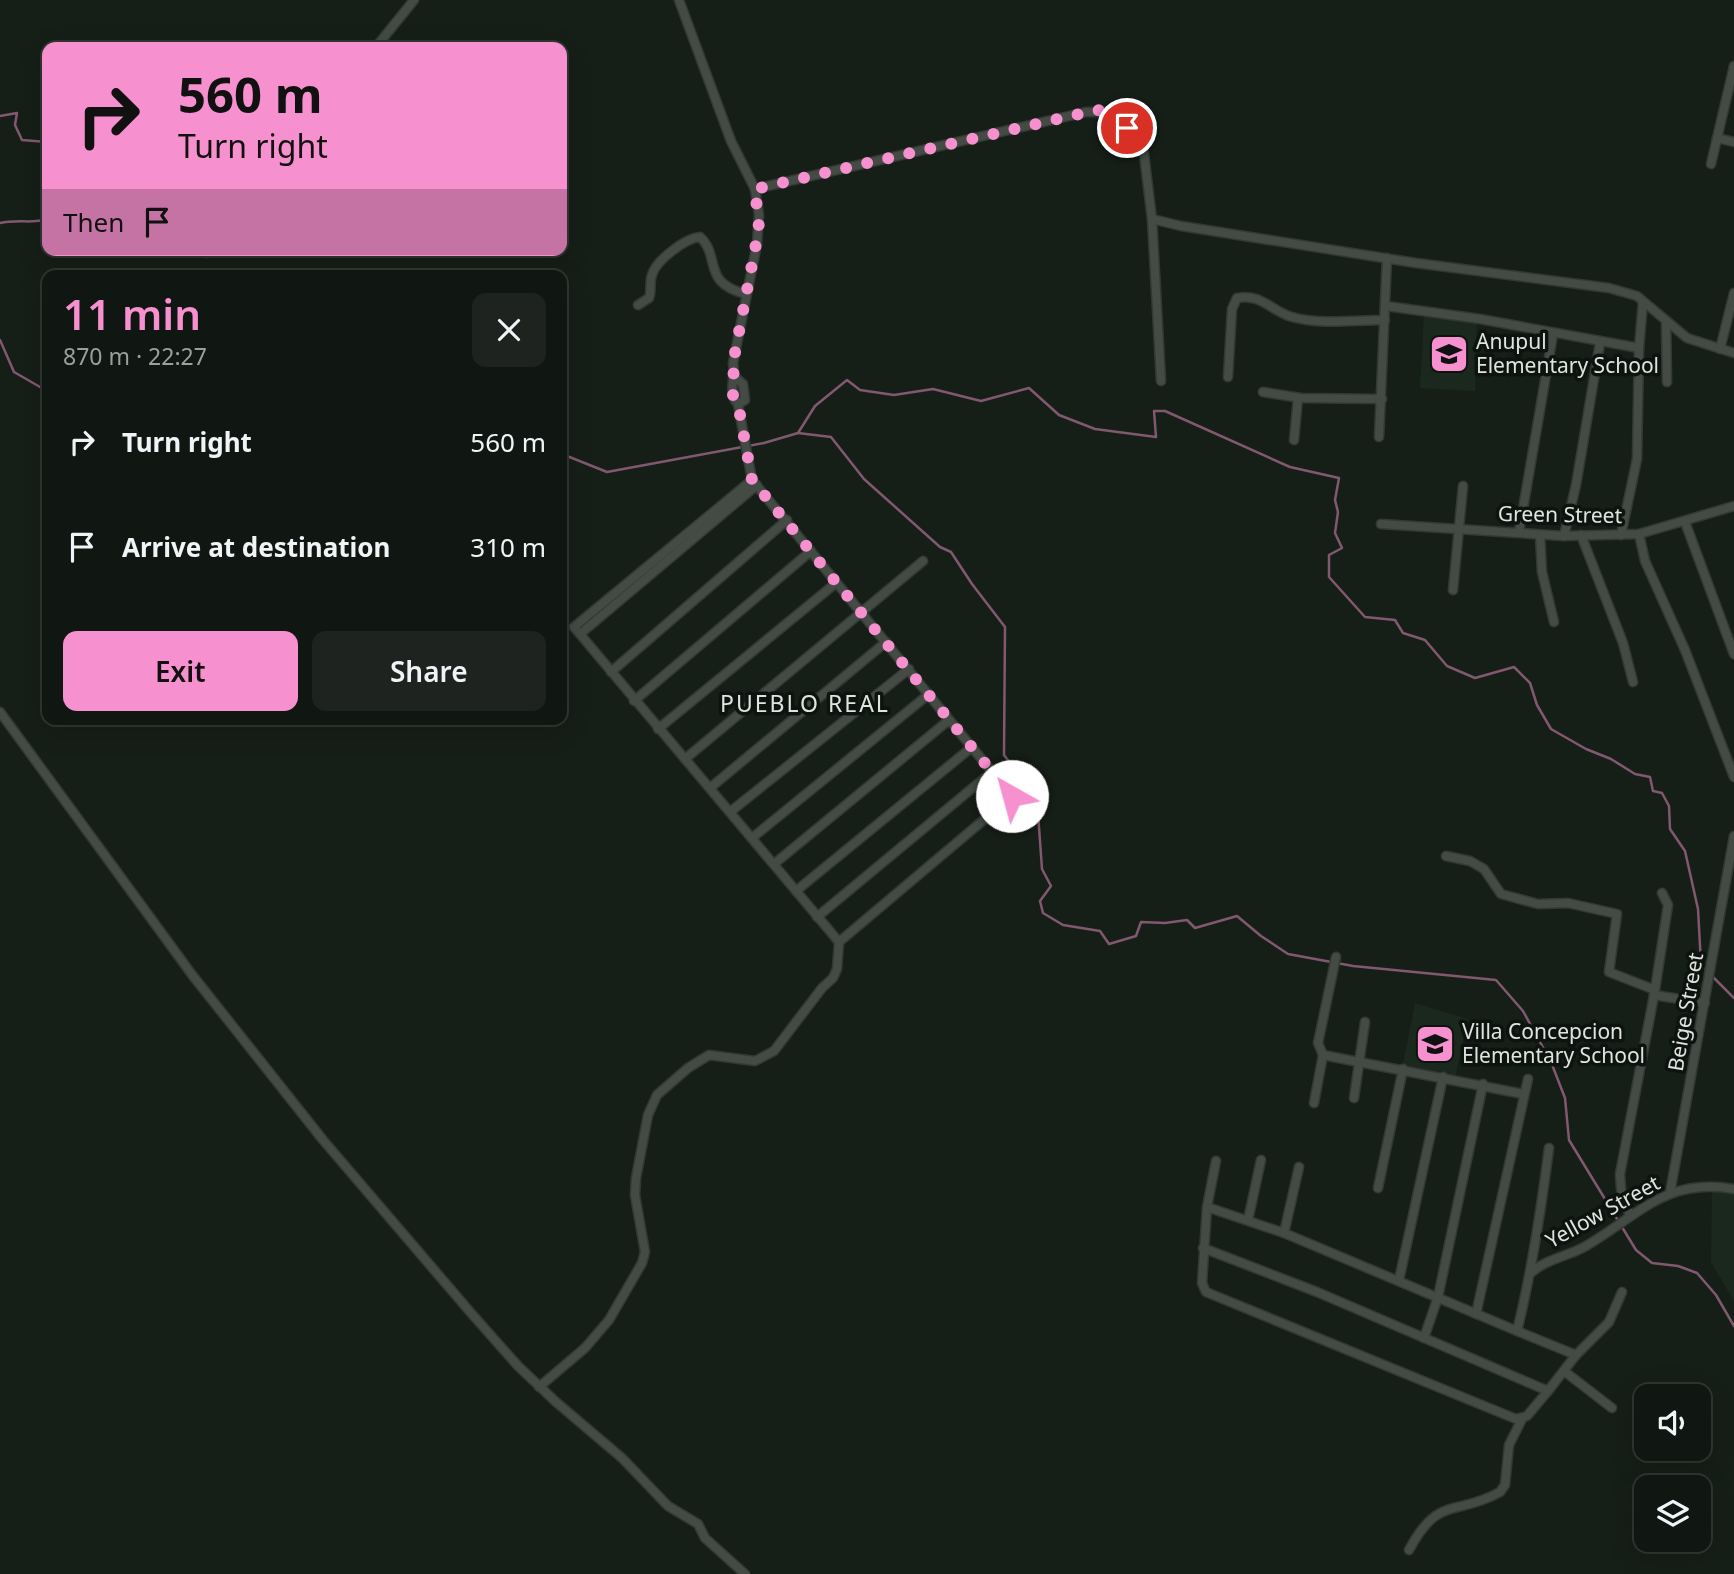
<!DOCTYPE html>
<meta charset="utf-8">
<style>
:root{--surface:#101612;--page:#1e2320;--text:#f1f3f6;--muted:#9c9f9f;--line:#303532;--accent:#f790ce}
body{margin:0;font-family:"Noto Sans",sans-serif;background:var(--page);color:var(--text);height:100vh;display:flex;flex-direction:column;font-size:26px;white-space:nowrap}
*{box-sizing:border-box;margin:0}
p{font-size:23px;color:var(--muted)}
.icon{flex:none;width:38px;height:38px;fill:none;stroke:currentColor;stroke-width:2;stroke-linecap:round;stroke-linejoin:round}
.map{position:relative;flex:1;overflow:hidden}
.drawer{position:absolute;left:42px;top:270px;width:525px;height:455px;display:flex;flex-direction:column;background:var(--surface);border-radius:14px;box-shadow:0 7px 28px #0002,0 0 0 2px var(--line)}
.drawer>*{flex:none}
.guide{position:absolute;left:42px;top:42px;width:525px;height:214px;border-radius:14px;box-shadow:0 7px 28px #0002,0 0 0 2px var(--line);background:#f790ce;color:#111;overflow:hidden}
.controls{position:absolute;left:1634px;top:1384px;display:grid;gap:14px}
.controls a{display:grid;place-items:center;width:77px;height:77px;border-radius:14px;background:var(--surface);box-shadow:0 7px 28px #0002,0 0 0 2px var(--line);font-size:35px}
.pin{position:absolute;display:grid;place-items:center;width:60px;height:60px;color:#fff;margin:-30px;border:4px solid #fff;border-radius:50%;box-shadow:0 2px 7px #0007}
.me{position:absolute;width:77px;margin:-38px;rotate:322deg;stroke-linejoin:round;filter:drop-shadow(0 0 5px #0008)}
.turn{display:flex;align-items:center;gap:24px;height:147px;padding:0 21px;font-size:32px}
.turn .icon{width:91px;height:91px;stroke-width:2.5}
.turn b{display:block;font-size:49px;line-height:60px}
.then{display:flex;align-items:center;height:66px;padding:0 21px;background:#0003;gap:14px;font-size:26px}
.round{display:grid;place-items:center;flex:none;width:74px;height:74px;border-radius:14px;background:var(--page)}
.summary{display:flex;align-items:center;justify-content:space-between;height:119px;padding:0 21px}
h1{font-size:42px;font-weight:600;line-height:52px;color:var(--accent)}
.primary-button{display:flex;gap:14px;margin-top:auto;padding:14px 21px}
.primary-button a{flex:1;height:80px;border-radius:14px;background:var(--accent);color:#111;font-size:28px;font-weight:600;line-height:80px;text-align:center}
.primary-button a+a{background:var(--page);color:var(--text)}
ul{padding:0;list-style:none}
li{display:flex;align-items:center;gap:21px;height:105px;padding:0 21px}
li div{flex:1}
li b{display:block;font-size:26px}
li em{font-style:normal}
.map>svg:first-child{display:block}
.built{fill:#1b281e}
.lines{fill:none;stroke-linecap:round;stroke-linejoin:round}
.stream{stroke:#815870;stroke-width:2.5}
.minor-casing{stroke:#333834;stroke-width:11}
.minor{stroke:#434b44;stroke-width:8}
.route{stroke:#f790ce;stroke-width:12;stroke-dasharray:0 21.6}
.labels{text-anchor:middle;stroke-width:7;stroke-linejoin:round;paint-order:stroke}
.poi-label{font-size:21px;fill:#dfe4e0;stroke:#0d140f;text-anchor:start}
.street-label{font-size:21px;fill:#dfe4e0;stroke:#0d140f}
.neighbourhood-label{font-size:23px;letter-spacing:2px;fill:#dfe4e0;stroke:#0d140f}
</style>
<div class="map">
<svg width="1734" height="1574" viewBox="0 0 1734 1574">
<rect width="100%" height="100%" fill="#161e18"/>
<g class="built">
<path d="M1424 315 1477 320 1475 391 1420 388Z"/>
<path d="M1415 1003 1468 1019 1455 1078 1402 1069Z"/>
<path d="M1712 1190 1734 1193V1301L1711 1262Z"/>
</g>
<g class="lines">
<g class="stream">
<path d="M0 116 17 113 15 125 22 140 47 142"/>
<path d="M0 223C17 219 34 224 47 219"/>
<path d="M0 340 14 372 47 391"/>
<path d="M798 433 831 437 864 479 940 547 951 552 972 584 1005 627 1004 755 1037 799 1042 869 1051 886 1040 901 1043 913 1063 925 1100 931 1109 944 1136 936 1141 922 1165 923 1187 920 1195 928 1237 916 1261 936 1288 954 1353 966 1496 980 1523 1011 1551 1062 1565 1098 1569 1140 1636 1250 1652 1263 1678 1266 1697 1273 1716 1295 1734 1326"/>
<path d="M562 454 607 472 764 443 798 433 815 406 847 380 860 390 894 395 933 389 981 401 1029 388 1059 415 1095 429 1156 437 1154 411H1165L1290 467 1339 478 1335 500 1338 512 1335 533 1342 548 1329 555V577L1365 617 1395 620 1403 633 1425 640 1447 666 1475 678 1514 667 1530 683 1537 705 1551 729 1586 749 1611 759 1635 774 1650 777 1653 791 1662 793 1669 806 1670 829 1685 851 1698 909 1701 964 1707 971"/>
<path d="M1712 976 1734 998"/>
</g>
<g class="minor-casing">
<g id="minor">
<path d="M679 0 731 141 755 189 759 215 757 244 733 363C736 378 727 393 738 404L752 480 1012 796 839 942 574 627 752 480"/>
<path d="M376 47 414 0"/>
<path d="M1717 138 1734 142"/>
<path d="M1711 164 1734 66"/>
<path d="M755 189 1086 112H1108L1143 146 1152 219 1181 226 1416 263 1609 288 1637 296 1687 338 1734 353"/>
<path d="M1152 219 1161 381"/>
<path d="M206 253 208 250"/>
<path d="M638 305 649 298C652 290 649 283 652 275 656 260 686 238 700 237 721 256 701 283 746 294"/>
<path d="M1386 306 1480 319 1639 348"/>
<path d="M1666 321 1667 382"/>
<path d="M1720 349 1734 293"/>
<path d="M1228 377 1232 309 1237 298C1261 293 1271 311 1292 317 1321 325 1355 320 1385 320"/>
<path d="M736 378 743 384 745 400 738 404"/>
<path d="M1263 392 1301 398 1382 399"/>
<path d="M1379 437 1387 258"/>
<path d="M1294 440 1298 398"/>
<path d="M1685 522 1734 654"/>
<path d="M1381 524 1564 536 1639 534 1734 506"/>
<path d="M1519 532 1553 334"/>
<path d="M1639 534 1645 561 1685 650 1734 777"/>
<path d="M1540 535 1542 572 1554 622"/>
<path d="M1581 535 1623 643 1633 682"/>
<path d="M1621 535 1637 459 1639 348 1643 302"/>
<path d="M1564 536 1576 485 1600 343"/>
<path d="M1453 590 1463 486"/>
<path d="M580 634 757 485"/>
<path d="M611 672 787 520"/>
<path d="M634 701 811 551"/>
<path d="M0 712 193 976 323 1140 471 1313 518 1366 556 1402 622 1458 668 1506 698 1524 705 1538 745 1574"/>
<path d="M658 729 836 583"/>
<path d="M685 759 923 561"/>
<path d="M710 788 886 642"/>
<path d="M730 812 909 669"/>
<path d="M752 838 929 694"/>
<path d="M1446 856 1470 861 1484 869 1501 894 1538 904 1568 903 1617 914 1609 972 1655 990"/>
<path d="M774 864 949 720"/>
<path d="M796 891 972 747"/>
<path d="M817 917 993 771"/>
<path d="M1336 957 1318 1043 1323 1055 1523 1094"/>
<path d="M1654 995 1705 1003"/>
<path d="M1354 1098 1365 1022"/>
<path d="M1314 1103 1323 1055"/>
<path d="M1216 1161 1207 1207 1284 1233 1517 1331"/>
<path d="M1378 1188 1403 1069"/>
<path d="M1670 1193 1734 836"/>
<path d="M1207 1207 1202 1283 1206 1292 1516 1419 1527 1416 1548 1391"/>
<path d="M1630 1216 1621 1189 1620 1174 1655 990 1668 905 1662 893"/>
<path d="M1248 1220 1261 1160"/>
<path d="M1284 1233 1299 1167"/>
<path d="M1203 1248 1317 1292 1548 1391 1576 1355 1517 1331C1532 1271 1541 1210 1549 1148"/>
<path d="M1532 1272C1546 1259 1569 1256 1586 1246 1639 1215 1666 1177 1734 1189"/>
<path d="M1399 1280 1443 1077"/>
<path d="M1476 1314 1528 1079"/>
<path d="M1424 1338 1438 1297 1483 1084"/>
<path d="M1576 1355 1609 1322 1622 1292"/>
<path d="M1564 1371 1612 1408"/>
<path d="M539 1387 585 1348 609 1320 642 1263 645 1252 635 1195 636 1178 648 1115 657 1095 688 1068 709 1055 755 1061 774 1051 822 988 833 978 837 969 839 942"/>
<path d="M1409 1550C1439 1494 1455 1517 1500 1492L1505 1485 1509 1445 1522 1419"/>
</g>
</g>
<use href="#minor" class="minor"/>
</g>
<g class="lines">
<path class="route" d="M1012 796 752 480 738 404C727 393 736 378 733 363L759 228 755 189 1097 110 1108 112 1127 128"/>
</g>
<defs>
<g id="school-square" transform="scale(2.0125)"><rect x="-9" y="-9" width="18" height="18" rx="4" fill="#f790ce" stroke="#0d140f"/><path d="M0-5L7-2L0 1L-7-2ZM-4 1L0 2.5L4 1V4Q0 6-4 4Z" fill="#111"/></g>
</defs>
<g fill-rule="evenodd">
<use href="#school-square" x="1449" y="354"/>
<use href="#school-square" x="1435" y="1044"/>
</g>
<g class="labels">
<g class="poi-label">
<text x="1476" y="349">Anupul<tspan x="1476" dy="24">Elementary School</tspan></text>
<text x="1462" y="1039">Villa Concepcion<tspan x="1462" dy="24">Elementary School</tspan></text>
</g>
<g class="street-label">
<text transform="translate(1560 515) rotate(1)" y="7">Green Street</text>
<text transform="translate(1686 1012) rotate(-80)" y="7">Beige Street</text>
<text transform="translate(1603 1212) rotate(-29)" y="7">Yellow Street</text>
</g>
<g class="neighbourhood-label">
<text x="805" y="712">PUEBLO REAL</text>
</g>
</g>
</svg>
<div class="controls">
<a><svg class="icon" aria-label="sound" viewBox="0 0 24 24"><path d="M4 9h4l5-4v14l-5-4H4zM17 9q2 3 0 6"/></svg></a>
<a><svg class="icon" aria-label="layers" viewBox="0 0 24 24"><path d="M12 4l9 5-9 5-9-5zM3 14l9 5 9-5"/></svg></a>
</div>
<div class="pin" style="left:1127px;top:128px;background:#d93025"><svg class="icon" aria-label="arrive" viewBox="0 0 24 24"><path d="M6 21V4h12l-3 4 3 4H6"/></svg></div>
<svg class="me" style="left:1012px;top:796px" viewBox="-20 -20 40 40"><circle r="19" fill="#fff"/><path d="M0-13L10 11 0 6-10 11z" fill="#f790ce"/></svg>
<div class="guide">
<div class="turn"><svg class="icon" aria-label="right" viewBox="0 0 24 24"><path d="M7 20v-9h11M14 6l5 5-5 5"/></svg><div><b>560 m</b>Turn right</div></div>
<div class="then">Then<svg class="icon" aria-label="arrive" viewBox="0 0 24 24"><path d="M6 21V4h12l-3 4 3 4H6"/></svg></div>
</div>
<section class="drawer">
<div class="summary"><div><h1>11 min</h1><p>870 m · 22:27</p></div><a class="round"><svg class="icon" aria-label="close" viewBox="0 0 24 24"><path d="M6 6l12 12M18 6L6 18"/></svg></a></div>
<ul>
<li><svg class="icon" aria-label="right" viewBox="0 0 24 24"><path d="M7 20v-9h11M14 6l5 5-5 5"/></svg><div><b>Turn right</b></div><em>560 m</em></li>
<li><svg class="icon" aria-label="arrive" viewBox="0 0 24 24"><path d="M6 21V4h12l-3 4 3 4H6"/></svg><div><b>Arrive at destination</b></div><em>310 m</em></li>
</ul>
<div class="primary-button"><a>Exit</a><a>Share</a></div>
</section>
</div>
